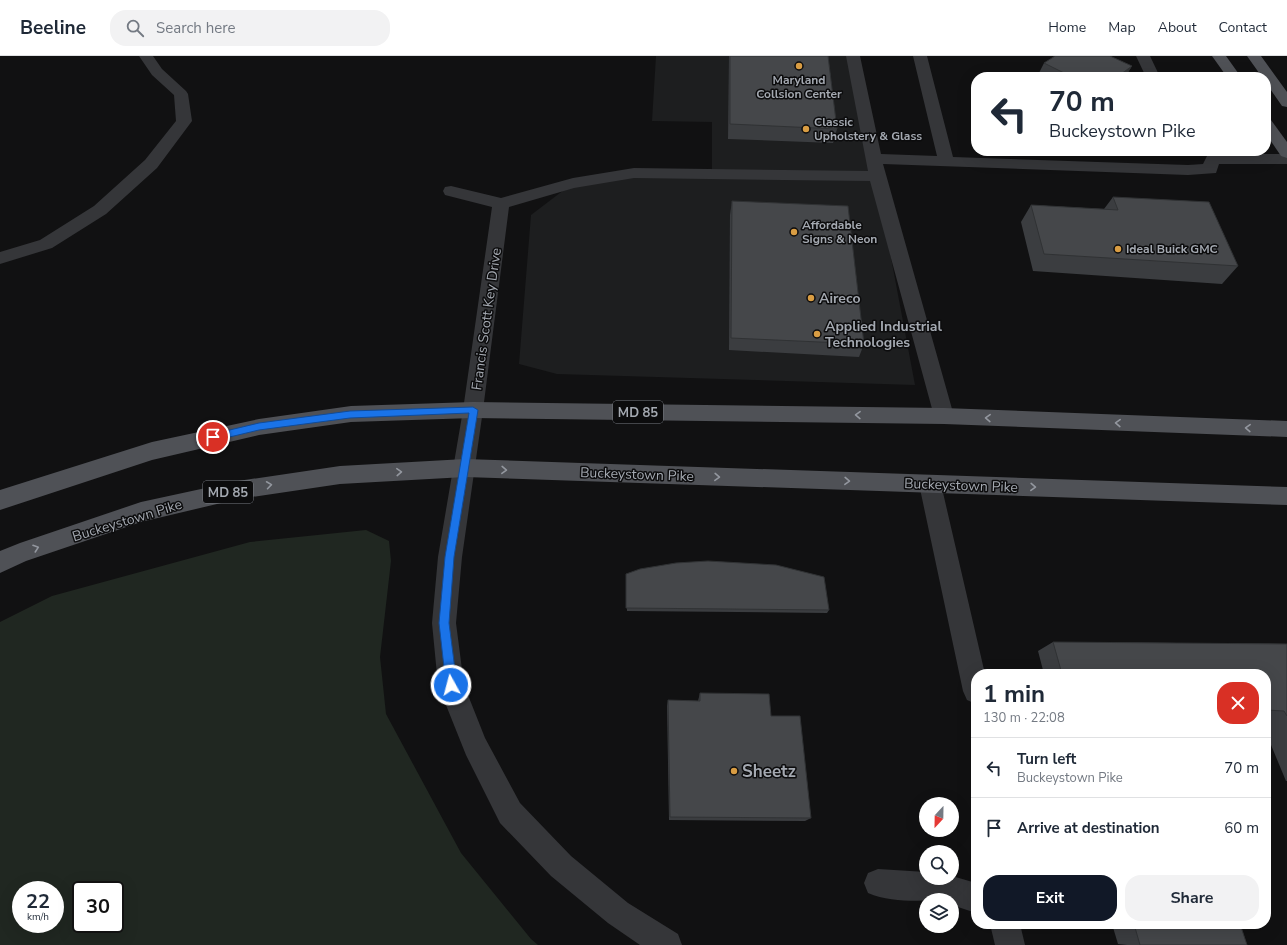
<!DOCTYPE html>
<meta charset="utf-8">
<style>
:root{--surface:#fff;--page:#f2f2f3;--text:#1f2937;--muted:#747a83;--line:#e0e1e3;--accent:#111827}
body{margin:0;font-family:"Nunito Sans",sans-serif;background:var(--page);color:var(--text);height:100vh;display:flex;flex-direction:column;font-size:15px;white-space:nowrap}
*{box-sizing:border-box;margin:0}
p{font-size:13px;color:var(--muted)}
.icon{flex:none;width:22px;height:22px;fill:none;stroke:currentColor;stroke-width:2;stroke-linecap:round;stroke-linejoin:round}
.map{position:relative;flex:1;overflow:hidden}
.side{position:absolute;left:971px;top:613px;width:300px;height:260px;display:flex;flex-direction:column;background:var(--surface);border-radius:16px;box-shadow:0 4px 16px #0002}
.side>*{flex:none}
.banner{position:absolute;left:971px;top:16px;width:300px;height:84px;border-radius:16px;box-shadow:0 4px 16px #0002;background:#fff;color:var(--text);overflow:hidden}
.needle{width:26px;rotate:202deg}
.buttons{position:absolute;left:919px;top:741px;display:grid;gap:8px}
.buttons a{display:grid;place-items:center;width:40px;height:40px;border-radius:50%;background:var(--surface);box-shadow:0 4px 16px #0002;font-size:20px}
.speed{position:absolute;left:12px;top:825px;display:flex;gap:8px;font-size:20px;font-weight:700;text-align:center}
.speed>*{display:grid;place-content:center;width:52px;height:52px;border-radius:50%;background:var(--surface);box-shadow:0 4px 16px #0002;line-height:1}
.speed small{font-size:10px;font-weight:400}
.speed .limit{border:2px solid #111;border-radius:6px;background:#fff;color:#111}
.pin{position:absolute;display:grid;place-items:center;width:34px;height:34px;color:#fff;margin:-17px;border:2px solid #fff;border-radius:50%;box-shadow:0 1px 4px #0007}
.me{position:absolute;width:44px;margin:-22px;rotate:353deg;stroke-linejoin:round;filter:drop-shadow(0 0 3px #0008)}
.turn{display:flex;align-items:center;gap:14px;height:84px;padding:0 12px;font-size:18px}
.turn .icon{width:52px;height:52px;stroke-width:2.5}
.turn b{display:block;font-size:28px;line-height:34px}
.round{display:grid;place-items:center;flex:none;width:42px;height:42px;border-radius:16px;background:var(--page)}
.overview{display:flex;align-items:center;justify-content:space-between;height:68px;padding:0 12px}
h1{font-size:24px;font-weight:700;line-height:30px}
.primary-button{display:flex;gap:8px;margin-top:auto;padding:8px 12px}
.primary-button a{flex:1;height:46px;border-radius:16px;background:var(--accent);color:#fff;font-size:16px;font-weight:700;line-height:46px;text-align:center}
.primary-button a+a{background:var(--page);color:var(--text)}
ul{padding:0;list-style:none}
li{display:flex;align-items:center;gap:12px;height:60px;padding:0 12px;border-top:1px solid var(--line)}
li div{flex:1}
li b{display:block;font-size:15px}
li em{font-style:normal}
header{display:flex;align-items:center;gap:24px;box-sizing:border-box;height:56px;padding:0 20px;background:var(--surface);border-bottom:1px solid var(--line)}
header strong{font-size:19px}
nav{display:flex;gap:22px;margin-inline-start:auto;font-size:14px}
.search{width:280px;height:36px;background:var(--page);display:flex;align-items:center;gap:10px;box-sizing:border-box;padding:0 14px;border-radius:16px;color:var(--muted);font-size:15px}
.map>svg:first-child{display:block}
.built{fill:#1d1e1f}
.green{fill:#202721;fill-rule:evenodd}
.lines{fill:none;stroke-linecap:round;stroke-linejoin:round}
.minor{fill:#353639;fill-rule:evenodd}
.major{fill:#4f5156;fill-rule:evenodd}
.wall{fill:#3b3d40}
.shaded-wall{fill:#303234}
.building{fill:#45474a;stroke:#303234}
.oneway{stroke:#93979f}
.route{fill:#1a73e8;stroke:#114b97}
.poi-dot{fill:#d99d43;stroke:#0c0c0d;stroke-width:1.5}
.labels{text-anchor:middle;stroke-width:3;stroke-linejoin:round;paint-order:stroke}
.far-poi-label{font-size:12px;font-weight:bold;fill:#a4a9b1;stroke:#0c0c0d;text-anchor:start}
.shield{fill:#0c0c0d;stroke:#767a80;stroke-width:1}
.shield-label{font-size:13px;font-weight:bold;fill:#a4a9b1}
.poi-label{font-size:14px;font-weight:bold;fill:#a4a9b1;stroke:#0c0c0d;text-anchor:start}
.street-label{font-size:14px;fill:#a4a9b1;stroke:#0c0c0d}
.near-poi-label{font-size:17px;font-weight:bold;fill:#a4a9b1;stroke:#0c0c0d;text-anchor:start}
</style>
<header>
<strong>Beeline</strong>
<div class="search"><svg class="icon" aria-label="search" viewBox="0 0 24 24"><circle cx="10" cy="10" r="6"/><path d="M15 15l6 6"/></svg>Search here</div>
<nav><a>Home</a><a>Map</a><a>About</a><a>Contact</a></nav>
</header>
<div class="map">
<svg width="1287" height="889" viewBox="0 0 1287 889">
<rect width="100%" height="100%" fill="#111112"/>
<path class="built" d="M656 0H853L915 329 557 318 519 308 531 159 573 127 634 117H712V66L652 65Z"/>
<path class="green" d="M366 474 389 485 391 505 380 601 386 658 461 797 531 883 538 889H0V566L52 540 250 486ZM21 834H55V868H21ZM81 834H115V868H81Z"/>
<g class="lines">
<g class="minor">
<path d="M139 0H153L162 13 186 35 188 38 192 65 157 112 106 158 52 192 0 208V196L40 184 94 150 145 104 176 65 174 39 152 19Z"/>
<path d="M846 0H860L881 98 937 100 913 0H927L953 101 1188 109 1203 108 1207 100 1213 98H1287V108H1219L1216 117 1188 119 883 108 954 360 951 366 944 368 937 366 934 360 870 125 634 122 574 132 509 151 483 354 462 501 456 567 464 629 485 682 520 747 571 800 628 847 678 878 682 889H640L608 867 551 820 500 767 466 699 438 629 432 567 438 501 463 354 492 151 445 139 443 135 445 131 451 130 501 142 573 122 634 112 868 115Z"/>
<path d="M1136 0H1150L1160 21H1146Z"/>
<path d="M930 419 938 421 941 428 985 618H976V648L967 644 963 635 919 428 922 421Z"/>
<path d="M878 813 926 816V822H952V820L976 827V857L952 849V844C925 844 894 848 868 837L864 827 868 817Z"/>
<path d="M990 868H1020L1025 889H995Z"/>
</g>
<g class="major">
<path d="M1212 0H1226L1241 21H1227Z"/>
<path d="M1247 0H1261L1287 36V51L1282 50 1266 27V21H1262Z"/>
<path d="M1266 62 1271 64 1287 86V102L1281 100 1266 78Z"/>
<path d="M473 346 944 352 1287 365V381L944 368 473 362 351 366 259 379 152 404 0 454V434L152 386 259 363 351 350Z"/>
<path d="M465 403 1287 431V449L465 421 340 428 238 443 141 466 26 505 0 517V495L20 487 141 446 238 425 340 410Z"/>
</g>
</g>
<g class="wall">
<path d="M729 0H828L837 73 833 87 728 83Z"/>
<path d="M1044 7 1132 10 1125 21H1037Z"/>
<path d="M1113 141 1238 210 1222 228 1033 215 1021 166 1031 149 1104 153Z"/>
<path d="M732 145 864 288 859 301 729 294 730 159Z"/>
<path d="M626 518 829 554 827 557 627 555Z"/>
<path d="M1053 586 1287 588V725H1286L1266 677V618H1044L1038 595Z"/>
<path d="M700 637 771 660 811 762 805 765 669 764 667 650 668 644 698 645Z"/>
<path d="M1112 868H1240L1247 889H1127L1118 888Z"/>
</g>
<path class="shaded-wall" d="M1132 10 1125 21H1117Z"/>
<g class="building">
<path d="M730 0H828L837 73 730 68Z"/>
<path d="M1055 0H1110L1132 10 1117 21H1072L1044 7Z"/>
<path d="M1113 141 1209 146 1238 210 1044 198 1031 149 1118 154Z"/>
<path d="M732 145 848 150 864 288 731 282Z"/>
<path d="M708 505 776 509 824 521 829 554 626 552V518L640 513 676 507Z"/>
<path d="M1053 586 1287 588V660L1284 655 1266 654V618H1062Z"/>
<path d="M700 637 769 638 771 660H800L811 762 670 761 668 644 700 645Z"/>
<path d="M1134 868H1240L1247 889H1140Z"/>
</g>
<defs><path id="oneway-chevron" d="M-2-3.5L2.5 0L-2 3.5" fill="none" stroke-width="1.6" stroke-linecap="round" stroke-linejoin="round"/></defs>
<g class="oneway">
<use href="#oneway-chevron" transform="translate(858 359) rotate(-179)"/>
<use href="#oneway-chevron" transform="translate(988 362) rotate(-178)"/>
<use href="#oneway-chevron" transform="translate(1118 367) rotate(-178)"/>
<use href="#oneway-chevron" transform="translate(1248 372) rotate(-178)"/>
<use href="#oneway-chevron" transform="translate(504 414) rotate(2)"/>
<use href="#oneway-chevron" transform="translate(399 416) rotate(-3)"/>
<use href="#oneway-chevron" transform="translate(717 421) rotate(2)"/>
<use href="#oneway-chevron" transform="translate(847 425) rotate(2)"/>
<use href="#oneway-chevron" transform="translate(269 429) rotate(-8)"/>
<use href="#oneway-chevron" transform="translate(1033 431) rotate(2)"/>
<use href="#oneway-chevron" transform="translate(36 492) rotate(-19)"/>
</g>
<path class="route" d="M473 351 478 354 454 501 449 567 457 629 455 632 451 634 448 632 446 629 439 567 445 501 469 357 350 362 259 374 213 385 209 381 213 378 259 367 350 355Z"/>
<g class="poi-dot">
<circle cx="799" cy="10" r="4"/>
<circle cx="806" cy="73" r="4"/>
<circle cx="794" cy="176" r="4"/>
<circle cx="1118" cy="193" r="4"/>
<circle cx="811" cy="242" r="4"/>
<circle cx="817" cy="278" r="4"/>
<circle cx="734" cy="715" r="4"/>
</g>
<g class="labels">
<g class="far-poi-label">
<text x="799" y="28" text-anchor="middle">Maryland<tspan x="799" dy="14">Collsion Center</tspan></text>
<text x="814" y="70">Classic<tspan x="814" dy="14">Upholstery &amp; Glass</tspan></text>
<text x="802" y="173">Affordable<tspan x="802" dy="14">Signs &amp; Neon</tspan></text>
<text x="1126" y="197">Ideal Buick GMC</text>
</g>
<g class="shield">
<rect x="613" y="345" width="50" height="22" rx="3"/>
<rect x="203" y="425" width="50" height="22" rx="3"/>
</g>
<g class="shield-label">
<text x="638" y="361">MD 85</text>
<text x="228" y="441">MD 85</text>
</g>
<g class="poi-label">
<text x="819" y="247">Aireco</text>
<text x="825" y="275">Applied Industrial<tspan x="825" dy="16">Technologies</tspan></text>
</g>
<g class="street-label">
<text transform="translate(486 263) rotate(-82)" y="5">Francis Scott Key Drive</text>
<text transform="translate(637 418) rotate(2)" y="5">Buckeystown Pike</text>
<text transform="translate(961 429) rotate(2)" y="5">Buckeystown Pike</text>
<text transform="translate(127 464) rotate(-17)" y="5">Buckeystown Pike</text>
</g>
<g class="near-poi-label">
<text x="742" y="721">Sheetz</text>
</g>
</g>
</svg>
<div class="buttons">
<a><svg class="needle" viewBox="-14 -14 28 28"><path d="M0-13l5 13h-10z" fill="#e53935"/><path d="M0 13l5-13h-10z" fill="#747a83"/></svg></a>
<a><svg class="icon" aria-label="search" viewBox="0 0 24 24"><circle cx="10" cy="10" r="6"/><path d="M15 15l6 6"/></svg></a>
<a><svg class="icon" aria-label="layers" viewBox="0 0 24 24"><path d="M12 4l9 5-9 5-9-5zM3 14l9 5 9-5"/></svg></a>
</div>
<div class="speed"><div>22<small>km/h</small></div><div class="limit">30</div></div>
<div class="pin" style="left:213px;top:381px;background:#d93025"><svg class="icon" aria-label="arrive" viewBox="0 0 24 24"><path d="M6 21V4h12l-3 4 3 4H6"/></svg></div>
<svg class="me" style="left:451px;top:629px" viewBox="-20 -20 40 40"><circle r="17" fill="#1a73e8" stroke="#fff" stroke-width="3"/><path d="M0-11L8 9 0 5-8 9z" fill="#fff"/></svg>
<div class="banner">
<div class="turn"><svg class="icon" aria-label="left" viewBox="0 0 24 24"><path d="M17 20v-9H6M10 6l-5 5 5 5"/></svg><div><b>70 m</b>Buckeystown Pike</div></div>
</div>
<section class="side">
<div class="overview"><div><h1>1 min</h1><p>130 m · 22:08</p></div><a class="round" style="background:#d93025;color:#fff"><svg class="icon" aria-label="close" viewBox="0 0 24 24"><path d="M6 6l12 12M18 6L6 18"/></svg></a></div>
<ul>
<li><svg class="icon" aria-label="left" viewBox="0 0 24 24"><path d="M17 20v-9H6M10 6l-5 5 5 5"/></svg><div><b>Turn left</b><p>Buckeystown Pike</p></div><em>70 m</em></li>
<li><svg class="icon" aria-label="arrive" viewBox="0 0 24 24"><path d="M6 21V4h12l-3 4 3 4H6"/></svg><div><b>Arrive at destination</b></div><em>60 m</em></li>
</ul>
<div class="primary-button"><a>Exit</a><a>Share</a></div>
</section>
</div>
